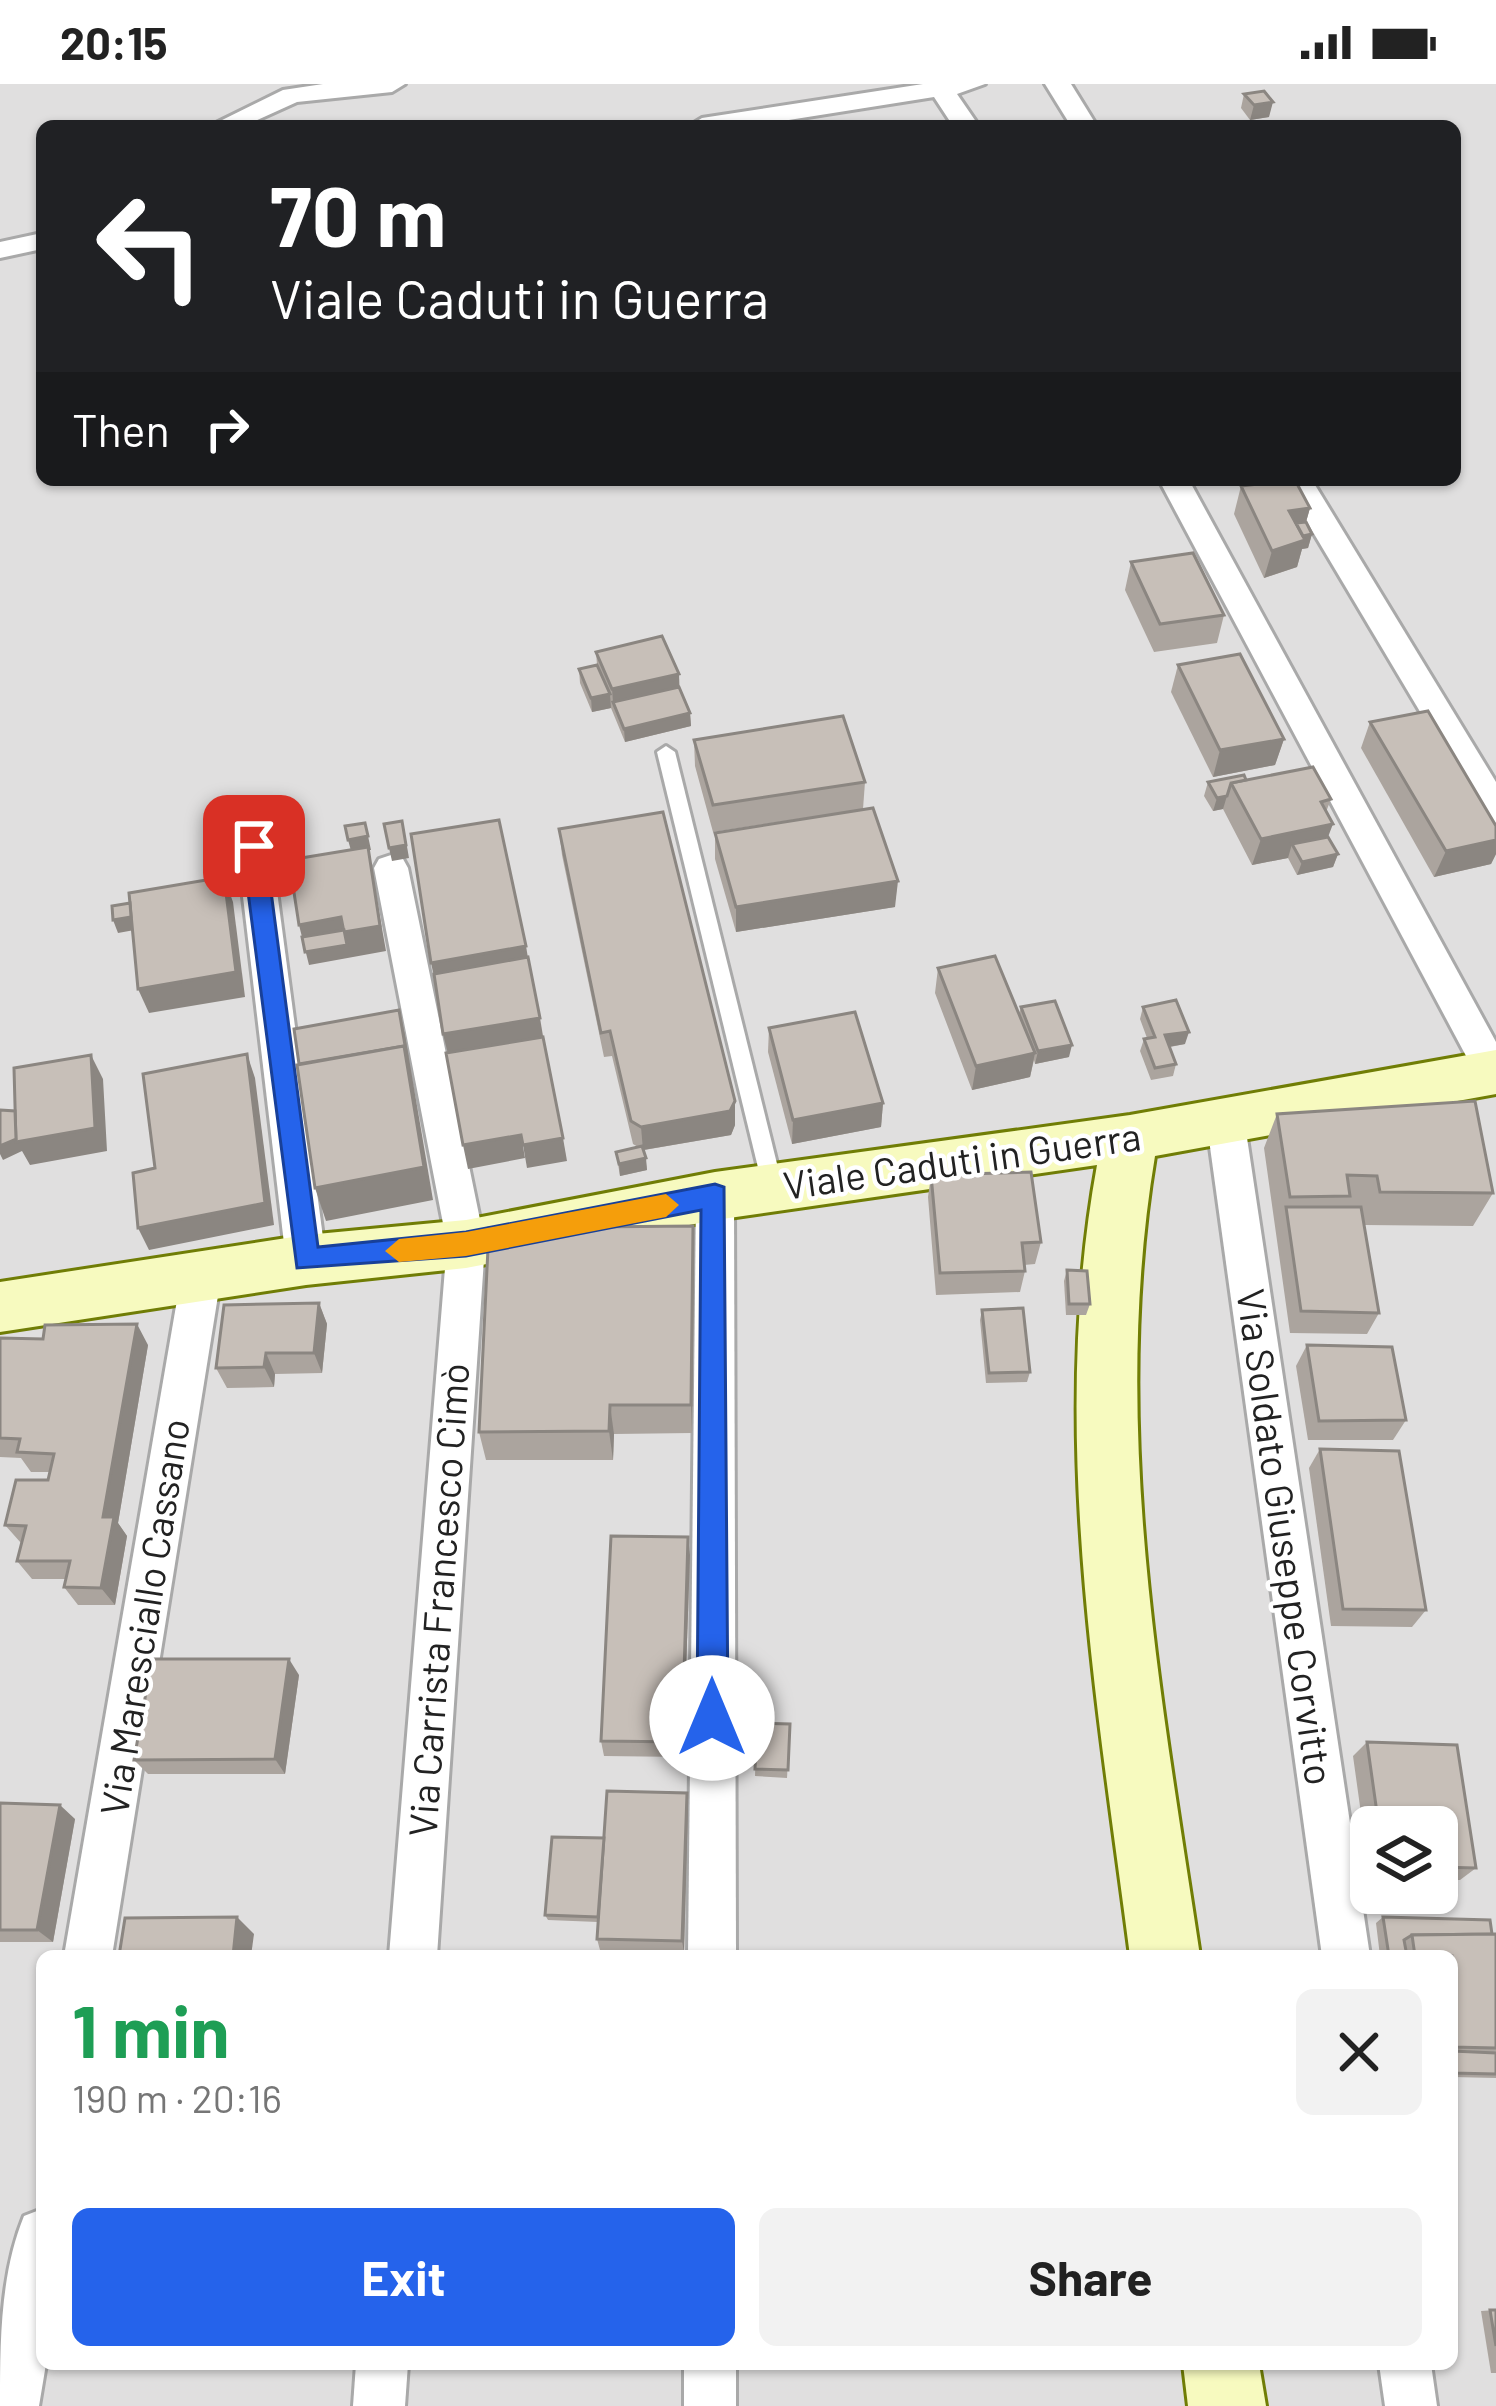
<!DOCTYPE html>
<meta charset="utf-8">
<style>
:root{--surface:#fff;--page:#f2f2f2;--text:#222;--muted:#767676;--accent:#2563eb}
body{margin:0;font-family:Barlow,sans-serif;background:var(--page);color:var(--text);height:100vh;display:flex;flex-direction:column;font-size:45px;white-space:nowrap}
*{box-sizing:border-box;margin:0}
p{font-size:39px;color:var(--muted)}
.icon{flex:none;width:66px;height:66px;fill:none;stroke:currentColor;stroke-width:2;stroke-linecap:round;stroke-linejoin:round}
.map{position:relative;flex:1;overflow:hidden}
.side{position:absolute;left:36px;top:1866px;width:1422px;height:420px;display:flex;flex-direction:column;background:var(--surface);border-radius:18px;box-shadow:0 3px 9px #0004}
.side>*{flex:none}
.guide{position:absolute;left:36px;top:36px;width:1425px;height:366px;border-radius:18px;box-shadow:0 3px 9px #0004;background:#202124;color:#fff;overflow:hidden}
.buttons{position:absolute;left:1350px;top:1722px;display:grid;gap:24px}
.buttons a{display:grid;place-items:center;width:108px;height:108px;border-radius:18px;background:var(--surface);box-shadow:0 3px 9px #0004;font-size:60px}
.pin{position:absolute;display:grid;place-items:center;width:102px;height:102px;color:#fff;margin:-51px;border-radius:24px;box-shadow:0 6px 18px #0006}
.me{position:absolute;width:132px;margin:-66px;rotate:0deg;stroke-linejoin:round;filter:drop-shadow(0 0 9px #0008)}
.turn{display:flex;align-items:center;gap:42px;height:252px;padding:0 36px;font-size:54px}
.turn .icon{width:156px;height:156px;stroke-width:2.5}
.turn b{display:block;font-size:84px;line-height:102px}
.then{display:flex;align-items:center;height:114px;padding:0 36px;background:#0003;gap:24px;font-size:45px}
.round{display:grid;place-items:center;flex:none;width:126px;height:126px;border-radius:18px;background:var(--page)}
.overview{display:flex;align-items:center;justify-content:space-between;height:204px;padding:0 36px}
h1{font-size:72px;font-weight:700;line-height:90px;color:#1e9e55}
.button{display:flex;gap:24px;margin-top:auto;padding:24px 36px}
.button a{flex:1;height:138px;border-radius:18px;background:var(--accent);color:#fff;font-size:48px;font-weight:700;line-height:138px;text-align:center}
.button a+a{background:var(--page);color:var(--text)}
.status{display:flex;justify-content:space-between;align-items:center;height:84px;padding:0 60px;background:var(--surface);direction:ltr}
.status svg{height:33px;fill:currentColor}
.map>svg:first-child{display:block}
.residential{fill:#e0dfdf;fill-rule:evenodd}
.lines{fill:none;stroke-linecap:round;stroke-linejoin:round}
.lane-casing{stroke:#a9a9a9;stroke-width:6}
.street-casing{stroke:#a9a9a9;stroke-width:6}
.secondary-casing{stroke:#707d05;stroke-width:6}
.lane{fill:#fff;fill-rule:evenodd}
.street{fill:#fff;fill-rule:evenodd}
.secondary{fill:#f7fabf;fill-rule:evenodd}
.wall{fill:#aba49e}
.shaded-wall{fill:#8b8681}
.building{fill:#c7bfb8;stroke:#8b8681;stroke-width:3}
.route{fill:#2563eb;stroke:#184099;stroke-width:3}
.slow{fill:#f59e0b}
.labels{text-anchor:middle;stroke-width:9;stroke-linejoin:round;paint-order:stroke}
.street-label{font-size:39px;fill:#222;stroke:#fff}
</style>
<div class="status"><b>20:15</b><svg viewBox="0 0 49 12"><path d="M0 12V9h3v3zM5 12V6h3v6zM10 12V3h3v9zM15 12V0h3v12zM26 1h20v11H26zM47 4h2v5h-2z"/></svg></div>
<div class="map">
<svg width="1496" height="2322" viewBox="0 0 1496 2322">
<rect width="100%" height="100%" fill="#f2efe9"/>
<path class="residential" d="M0 0H1496V2322H0ZM42 42H1455V396H42ZM1371 1743H1437V1809H1371ZM42 1872H1452V2280H42Z"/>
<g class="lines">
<g class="lane-casing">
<path id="lane" d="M666 662 675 668 783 1104 780 1110H766L763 1104 657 668Z"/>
</g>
<g class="street-casing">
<g id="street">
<path d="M323 0H405L392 8 297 18 244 42H210L283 6Z"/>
<path d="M923 0H985L957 10 979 42H953L934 13 751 42H689L702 34Z"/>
<path d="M1045 0H1071L1097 42H1071Z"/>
<path d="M42 149V165L0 174V158Z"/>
<path d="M1159 396H1189L1496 958V1003L1481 1000Z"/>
<path d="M1282 396H1312L1496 698V739L1484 735Z"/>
<path d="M254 749 266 753 271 762 326 1176 320 1188 306 1193 292 1188 286 1176 237 762 242 753Z"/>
<path d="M391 771 403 775 408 784 485 1160 437 1872H389L447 1160 374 784 379 775Z"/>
<path d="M1225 1019 1238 1023 1244 1034 1370 1872H1322L1206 1034 1212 1023Z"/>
<path d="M715 1096 729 1101 734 1112 736 1872H688L696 1112 701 1101Z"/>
<path d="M201 1176 215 1181 221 1193 112 1872H64L181 1193 187 1181Z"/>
<path d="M42 2125V2280H46L39 2322H0C0 2259 0 2191 24 2132Z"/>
<path d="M356 2280H408L405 2322H353Z"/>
<rect x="684" y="2280" width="52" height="42"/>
<path d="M1379 2280H1431L1437 2322H1385Z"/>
</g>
</g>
<g class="secondary-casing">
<g id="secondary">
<path d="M1496 966V1010L1155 1072C1110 1341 1160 1605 1200 1872H1130C1096 1610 1049 1344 1097 1081L715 1136 466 1184 306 1201 0 1248V1198L306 1151 466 1136 715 1088 1130 1031Z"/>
<path d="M1183 2280H1259L1266 2322H1188Z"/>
</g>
</g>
<use href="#lane" class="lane"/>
<use href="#street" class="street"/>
<use href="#secondary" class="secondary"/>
</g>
<g class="wall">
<path d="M1244 10 1269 33 1250 36 1241 24Z"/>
<path d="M1241 402 1310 424 1306 438 1312 450 1308 464 1302 465 1297 483 1264 494 1234 430Z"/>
<path d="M1131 478 1224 531 1217 559 1154 568 1125 506Z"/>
<path d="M596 568 679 590V603L690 629 691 642 625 658 611 624 592 628 580 599 579 585 597 581Z"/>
<path d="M1178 581 1284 655 1275 681 1213 693 1171 608Z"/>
<path d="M1370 638 1496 742V770L1491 780 1434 793 1361 664Z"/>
<path d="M694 656 865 698 863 725 713 748 695 682Z"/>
<path d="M1246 696 1331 715 1326 728 1328 753 1338 770 1333 783 1297 791 1288 774 1252 781 1223 725 1213 727 1204 712 1208 698Z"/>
<path d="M559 745 735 1017V1041L731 1051 644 1066 647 1086 620 1092 616 1068 638 1063 633 1060 612 972 604 973 562 771Z"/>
<path d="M715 749 895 823 736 848 715 775Z"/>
<path d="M938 884 1019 930 1021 923 1069 973 1035 980 1034 976 1030 993 972 1006 935 909Z"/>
<path d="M1143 923 1185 960 1170 963 1176 980 1173 992 1151 996 1140 967 1144 955 1147 954 1140 935Z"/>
<path d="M769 944 883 1019 881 1043 792 1060 768 968Z"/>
<path d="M1277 1030 1493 1109 1473 1142 1364 1141 1379 1229 1367 1250 1290 1249 1264 1064Z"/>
<path d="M931 1091 1041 1158 1035 1180 1024 1181 1025 1187 1020 1208 936 1211 928 1113Z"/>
<path d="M693 1142 694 1174 692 1349 614 1350 613 1376H486L479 1348Z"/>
<path d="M1067 1186 1090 1220 1086 1231H1066L1064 1197Z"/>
<path d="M319 1219 327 1240 322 1289 275 1290 274 1303 227 1304 216 1284Z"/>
<path d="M982 1226 1030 1288 1027 1298 986 1299 980 1236Z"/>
<path d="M0 1254 148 1261 118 1439 127 1452 115 1521H78L64 1503 66 1495H32L17 1477 21 1459 5 1441 48 1396 50 1388H31L21 1374 0 1373Z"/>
<path d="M1307 1261 1406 1336 1393 1356H1308L1296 1282Z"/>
<path d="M1320 1365 1426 1526 1412 1543 1331 1542 1309 1384Z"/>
<path d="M690 1471 683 1673 604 1672 601 1657Z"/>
<path d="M299 1591 285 1690H148L134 1676Z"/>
<path d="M757 1639 790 1640 787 1694 755 1692Z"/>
<path d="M1367 1658 1476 1784 1460 1796H1437V1743H1371L1370 1794 1353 1672Z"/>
<path d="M0 1719 75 1735 53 1858H0Z"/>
<path d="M688 1723 684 1868 600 1866 597 1855 598 1838 548 1836 545 1831 604 1754Z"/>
<path d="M1383 1833 1496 1850V1994L1452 1993V1872H1380L1376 1839Z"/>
<path d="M1496 2226V2289H1491L1481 2227Z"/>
</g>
<g class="shaded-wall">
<path d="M1273 18 1269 33 1250 36 1254 21Z"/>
<path d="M1310 424 1302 452 1312 450 1308 464 1302 465 1297 483 1264 494 1272 467 1289 427Z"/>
<path d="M679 590 680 617 613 618 612 605Z"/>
<path d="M610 610 611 624 592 628 591 614Z"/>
<path d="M690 629 691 642 625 658 624 645Z"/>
<path d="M1284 655 1275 681 1213 693 1220 666Z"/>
<path d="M1227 712 1223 725 1213 727 1217 714Z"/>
<path d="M1333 740 1323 766 1292 760 1288 774 1252 781 1261 755Z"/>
<path d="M405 751 409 774 392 777 389 764Z"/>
<path d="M368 752 371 766H368L386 867 309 881 299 841 341 833 352 770 348 756Z"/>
<path d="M1496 756V770L1491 780 1434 793 1446 767Z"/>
<path d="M1338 770 1333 783 1297 791 1302 778Z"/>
<path d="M224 793 233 818 245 913 149 929 138 905Z"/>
<path d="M898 797 895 823 736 848V823Z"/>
<path d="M134 819 140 845 118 849 113 836Z"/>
<path d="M526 862 532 898 439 915 431 879Z"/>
<path d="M399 926 405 951 433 1116 326 1137 315 1104Z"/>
<path d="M540 934 544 958 449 974 443 950Z"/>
<path d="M1189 948 1185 960 1162 964 1165 951Z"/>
<path d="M1072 961 1069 973 1035 980 1038 967Z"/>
<path d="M1035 969 1030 993 972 1006 976 982Z"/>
<path d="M247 970 255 994 274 1141 149 1166 138 1144Z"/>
<path d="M91 971 103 995 107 1067 30 1081 22 1067 3 1076 0 1070V1062Z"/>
<path d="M735 1017V1041L731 1051 643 1066 641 1043Z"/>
<path d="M883 1019 881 1043 792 1060 793 1036Z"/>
<path d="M521 1051 525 1074 468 1085 463 1061Z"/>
<path d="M563 1054 567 1077 527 1084 523 1061Z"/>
<path d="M646 1074 647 1086 620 1092 619 1080Z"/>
<path d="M693 1142 694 1174 692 1349 691 1321Z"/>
<path d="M319 1219 327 1240 322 1289 314 1269Z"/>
<path d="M137 1240 148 1261 118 1439 127 1452 115 1521 101 1504 103 1433Z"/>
<path d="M266 1269 275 1290 274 1303 264 1283Z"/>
<path d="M610 1321 614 1350 613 1376 609 1347Z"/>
<path d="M688 1453 690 1471 683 1673 682 1658Z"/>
<path d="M289 1575 299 1591 285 1690 275 1675Z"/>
<path d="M687 1709 688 1723 684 1868 682 1857Z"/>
<path d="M60 1721 75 1735 53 1858 37 1846Z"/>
<path d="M237 1833 254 1850 251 1872H233Z"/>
</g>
<g class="building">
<path d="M1264 7 1273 18 1254 21 1244 10Z"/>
<path d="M1295 396 1310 424 1289 427 1305 456 1272 467 1241 402Z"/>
<path d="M1306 438 1312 450 1303 452 1296 439Z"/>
<path d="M1193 469 1224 531 1160 540 1131 478Z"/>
<path d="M662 552 679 590 612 605 596 568Z"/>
<path d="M1240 570 1284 655 1220 666 1178 581Z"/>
<path d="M597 581 610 610 591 614 579 585Z"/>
<path d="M679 603 690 629 624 645 613 618Z"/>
<path d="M1428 627 1496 742V756L1446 767 1370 638Z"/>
<path d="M843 632 865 698 713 721 694 656Z"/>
<path d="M1313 683 1331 715 1321 718 1333 740 1261 755 1231 699Z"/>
<path d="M1244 691 1246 696 1231 699 1227 712 1217 714 1208 698Z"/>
<path d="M873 724 898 797 736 823 715 749Z"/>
<path d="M663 728 735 1017 730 1027 641 1043 631 1037 610 947 601 949 559 745Z"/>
<path d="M499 736 526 862 431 879 411 750Z"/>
<path d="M402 737 406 761 389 764 384 740Z"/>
<path d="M365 739 368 752 348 756 345 742Z"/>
<path d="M1328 753 1338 770 1302 778 1292 760Z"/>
<path d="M368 763 380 842 344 848 341 833 299 841 289 776Z"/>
<path d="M224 793 236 888 138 905 129 809Z"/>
<path d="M130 819 131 833 113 836 112 822Z"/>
<path d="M344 846 347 861 305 868 302 853Z"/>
<path d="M995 872 1035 969 976 982 938 884Z"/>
<path d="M528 873 540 934 443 950 434 890Z"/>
<path d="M1176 916 1189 948 1165 951 1176 980 1155 984 1144 955 1155 953 1143 923Z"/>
<path d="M1055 917 1072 961 1038 967 1021 923Z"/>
<path d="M399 926 407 973 404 962 299 980 294 945Z"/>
<path d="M855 928 883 1019 793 1036 769 944Z"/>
<path d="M543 953 563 1054 523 1061 521 1051 463 1061 446 969Z"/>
<path d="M404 962 424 1083 315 1104 297 981Z"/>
<path d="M247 970 265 1119 138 1144 133 1089 155 1084 143 990Z"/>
<path d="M91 971 95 1044 16 1058 14 984Z"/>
<path d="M1475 1017 1493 1109 1380 1108 1377 1092 1347 1091 1350 1112 1290 1113 1277 1030Z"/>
<path d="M0 1026 15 1027 16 1055 0 1062Z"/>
<path d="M642 1062 646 1074 619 1080 616 1068Z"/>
<path d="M1031 1088 1041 1158 1022 1159 1025 1187 940 1189 931 1091Z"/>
<path d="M1286 1123H1361L1379 1229 1301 1227Z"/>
<path d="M693 1142 691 1321H610L609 1347 479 1348 489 1144Z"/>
<path d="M1067 1186 1087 1187 1090 1220H1069Z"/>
<path d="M319 1219 314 1269H266L264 1283 216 1284 224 1221Z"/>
<path d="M1023 1224 1030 1288 989 1289 982 1226Z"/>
<path d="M137 1240 103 1433H114L101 1504 64 1503 70 1477H17L26 1442 5 1441 16 1396H48L54 1370 17 1368 20 1355 0 1354V1254L43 1255 45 1241Z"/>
<path d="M1307 1261 1392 1263 1406 1336 1319 1337Z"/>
<path d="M1320 1365 1399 1367 1426 1526 1343 1525Z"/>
<path d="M611 1452 688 1453 682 1658 601 1657Z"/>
<path d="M152 1575H289L275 1675 134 1676Z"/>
<path d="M757 1639 790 1640 788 1686 755 1685Z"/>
<path d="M1367 1658 1457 1661 1476 1784 1437 1783V1743H1379Z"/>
<path d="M607 1707 687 1709 682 1857 597 1855Z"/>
<path d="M0 1719 60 1721 37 1846H0Z"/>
<path d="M552 1753 604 1754 598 1833 545 1831Z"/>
<path d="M237 1833 233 1872H119L125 1834Z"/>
<path d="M1383 1833 1490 1836 1492 1850 1412 1851 1404 1856 1407 1872H1389Z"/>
<path d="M1496 1850V1964L1452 1963V1872H1415L1412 1851Z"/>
<path d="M1452 1967 1496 1969V1990L1452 1989Z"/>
<path d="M1490 2226H1496V2262Z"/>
</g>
<path class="route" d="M254 753 265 762 318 1163 466 1148 715 1100 724 1103 728 1634 724 1645 712 1650 701 1645 697 1634 701 1126 466 1172 297 1184 242 762Z"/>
<path class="slow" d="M666 1110 679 1121 666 1133 466 1172 399 1178 385 1167 399 1155 466 1148Z"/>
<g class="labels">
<g class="street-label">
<text transform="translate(962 1077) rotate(-8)" y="14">Viale Caduti in Guerra</text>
<text transform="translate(1285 1453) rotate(82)" y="14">Via Soldato Giuseppe Corvitto</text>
<text transform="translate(439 1516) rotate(-86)" y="14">Via Carrista Francesco Cimò</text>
<text transform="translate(145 1533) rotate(-81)" y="14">Via Maresciallo Cassano</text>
</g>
</g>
</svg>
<div class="buttons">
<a><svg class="icon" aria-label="layers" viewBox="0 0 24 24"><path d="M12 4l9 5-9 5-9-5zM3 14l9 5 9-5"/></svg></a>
</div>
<div class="pin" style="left:254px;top:762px;background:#d93025"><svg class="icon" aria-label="arrive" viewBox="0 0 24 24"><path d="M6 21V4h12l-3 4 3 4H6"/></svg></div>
<svg class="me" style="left:712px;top:1634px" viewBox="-20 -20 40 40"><circle r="19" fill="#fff"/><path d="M0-13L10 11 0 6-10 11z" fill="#2563eb"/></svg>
<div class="guide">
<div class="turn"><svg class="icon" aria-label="left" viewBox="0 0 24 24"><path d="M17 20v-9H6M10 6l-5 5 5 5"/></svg><div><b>70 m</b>Viale Caduti in Guerra</div></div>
<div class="then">Then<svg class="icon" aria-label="right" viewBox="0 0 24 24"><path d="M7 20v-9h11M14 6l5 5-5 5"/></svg></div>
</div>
<section class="side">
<div class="overview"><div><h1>1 min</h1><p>190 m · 20:16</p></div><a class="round"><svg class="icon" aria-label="close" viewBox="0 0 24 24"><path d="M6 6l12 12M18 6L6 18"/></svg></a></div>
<div class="button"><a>Exit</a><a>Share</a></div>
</section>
</div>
